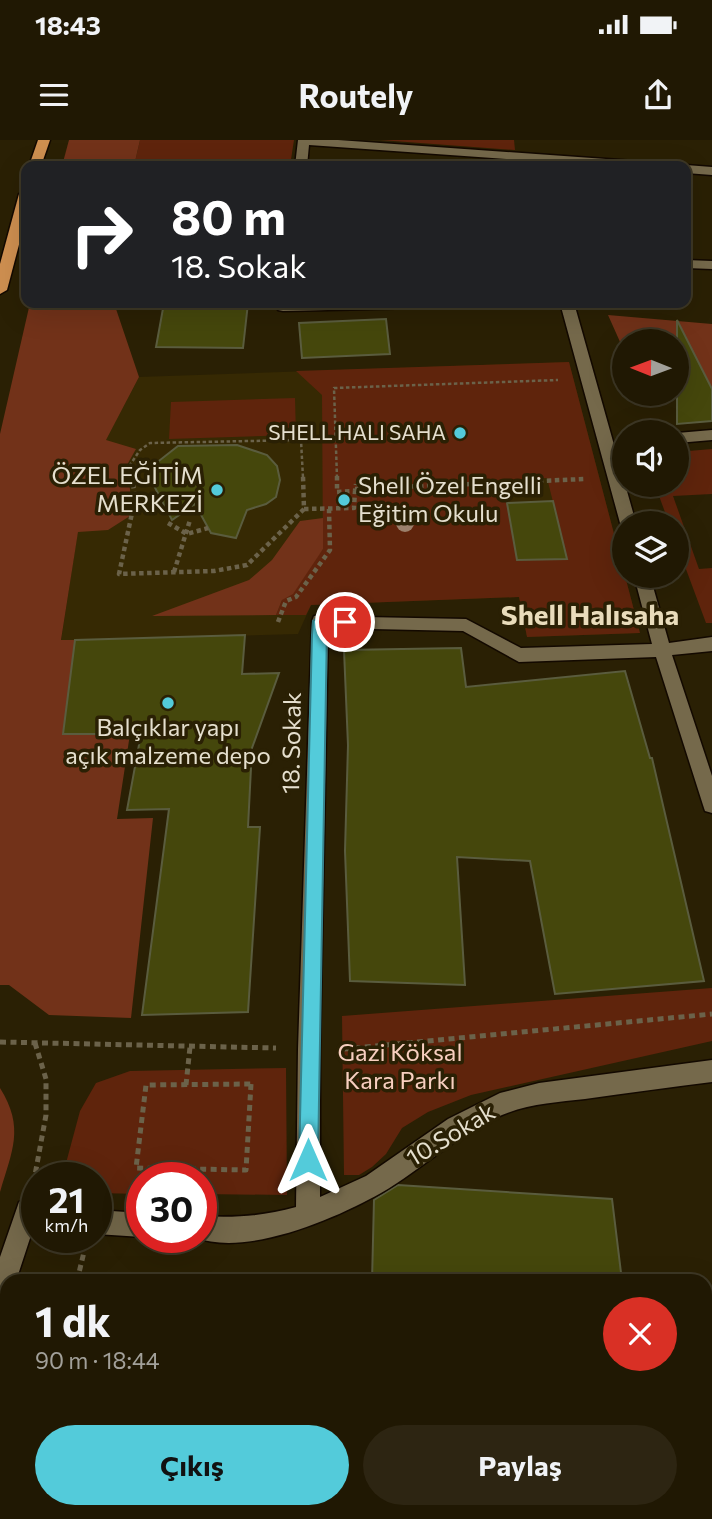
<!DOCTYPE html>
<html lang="tr">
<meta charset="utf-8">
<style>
:root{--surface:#201803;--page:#2d2512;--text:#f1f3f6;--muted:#a2a09a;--line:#3d3725;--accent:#53cbda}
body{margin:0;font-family:Commissioner,sans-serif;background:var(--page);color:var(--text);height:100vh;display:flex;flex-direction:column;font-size:26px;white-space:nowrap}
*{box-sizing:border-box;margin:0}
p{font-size:23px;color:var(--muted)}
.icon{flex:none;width:38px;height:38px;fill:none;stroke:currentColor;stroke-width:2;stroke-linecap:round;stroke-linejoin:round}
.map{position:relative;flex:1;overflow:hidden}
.panel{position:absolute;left:0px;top:1134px;width:712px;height:245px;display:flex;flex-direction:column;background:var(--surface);border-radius:21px 21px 0 0;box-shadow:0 7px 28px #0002,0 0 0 2px var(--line)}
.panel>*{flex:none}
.guide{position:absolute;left:21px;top:21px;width:670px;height:147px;border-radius:14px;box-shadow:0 7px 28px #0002,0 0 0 2px var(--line);background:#202124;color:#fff;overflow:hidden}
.needle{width:46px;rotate:271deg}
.fabs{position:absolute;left:612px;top:189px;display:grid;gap:14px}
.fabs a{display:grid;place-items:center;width:77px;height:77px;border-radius:50%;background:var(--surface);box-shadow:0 7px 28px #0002,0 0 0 2px var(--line);font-size:35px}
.speed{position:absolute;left:21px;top:1022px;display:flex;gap:14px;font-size:35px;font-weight:700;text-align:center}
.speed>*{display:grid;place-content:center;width:91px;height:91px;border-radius:50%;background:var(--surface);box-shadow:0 7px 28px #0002,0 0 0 2px var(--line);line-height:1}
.speed small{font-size:18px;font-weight:400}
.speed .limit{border:10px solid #d22;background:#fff;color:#111}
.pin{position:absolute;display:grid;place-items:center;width:60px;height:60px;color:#fff;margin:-30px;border:4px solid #fff;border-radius:50%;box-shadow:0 2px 7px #0007}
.me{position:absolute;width:77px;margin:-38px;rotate:0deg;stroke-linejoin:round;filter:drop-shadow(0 0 5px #0008)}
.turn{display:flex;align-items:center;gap:24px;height:147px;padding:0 35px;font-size:32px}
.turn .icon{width:91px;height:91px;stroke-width:2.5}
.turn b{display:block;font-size:49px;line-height:60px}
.round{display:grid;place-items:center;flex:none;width:74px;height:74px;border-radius:37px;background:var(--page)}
.headline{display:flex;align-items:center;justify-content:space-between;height:119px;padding:0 35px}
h1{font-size:42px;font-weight:700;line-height:52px}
.cta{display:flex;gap:14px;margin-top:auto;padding:14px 35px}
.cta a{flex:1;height:80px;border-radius:42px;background:var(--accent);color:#111;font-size:28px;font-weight:700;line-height:80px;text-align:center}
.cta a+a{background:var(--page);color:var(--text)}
.status{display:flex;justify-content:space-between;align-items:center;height:49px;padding:0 35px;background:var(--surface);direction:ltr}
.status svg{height:19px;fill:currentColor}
header{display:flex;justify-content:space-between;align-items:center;height:91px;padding:0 35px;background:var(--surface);font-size:32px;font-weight:700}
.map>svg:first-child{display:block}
.built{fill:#362903}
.green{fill:#5f240c;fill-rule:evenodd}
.forest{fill:#723219}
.building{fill:#45470c;stroke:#5a5c3e;stroke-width:2}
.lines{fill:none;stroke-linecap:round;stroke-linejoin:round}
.minor-casing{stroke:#130900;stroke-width:3}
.motorway-casing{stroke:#130900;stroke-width:3}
.path-far2{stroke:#6b624a;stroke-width:2.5;stroke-dasharray:3.5 2.5;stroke-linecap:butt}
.path-far1{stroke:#6b624a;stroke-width:4.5;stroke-dasharray:4.5 3.5;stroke-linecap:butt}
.path{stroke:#6b624a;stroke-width:5;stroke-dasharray:6 4.5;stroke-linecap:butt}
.minor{fill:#75694b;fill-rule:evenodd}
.motorway{fill:#ce8f50;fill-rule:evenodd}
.tree{fill:#9b806b}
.route{fill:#53cbda;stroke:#36848e;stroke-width:2}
.poi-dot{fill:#53cbda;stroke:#2a2004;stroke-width:2.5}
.labels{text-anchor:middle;stroke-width:7;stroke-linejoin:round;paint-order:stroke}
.far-poi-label{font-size:21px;fill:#e5dfce;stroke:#2a2004;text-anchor:end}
.poi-label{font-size:24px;fill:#e5dfce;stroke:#2a2004;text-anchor:end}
.street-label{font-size:24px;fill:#e5dfce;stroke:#2a2004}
.park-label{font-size:24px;fill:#f8cfc0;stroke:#2a2004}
.quarter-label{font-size:28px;font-weight:bold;fill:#e9dcbb;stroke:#2a2004}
</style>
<div class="status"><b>18:43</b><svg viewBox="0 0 49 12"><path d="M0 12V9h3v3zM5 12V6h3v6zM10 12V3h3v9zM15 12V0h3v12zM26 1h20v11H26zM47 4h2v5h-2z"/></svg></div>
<header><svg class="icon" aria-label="menu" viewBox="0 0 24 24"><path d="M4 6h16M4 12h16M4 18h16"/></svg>Routely<svg class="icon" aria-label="share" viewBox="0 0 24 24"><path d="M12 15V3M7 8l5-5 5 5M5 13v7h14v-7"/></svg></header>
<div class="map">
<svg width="712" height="1379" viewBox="0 0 712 1379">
<rect width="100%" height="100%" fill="#2a2004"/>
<path class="built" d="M569 222 640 493 527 497 519 457 311 465 298 494 61 501 86 337 139 237Z"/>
<g class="green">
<path d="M140 0H294L290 26H134Z"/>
<path d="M380 0H514L515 10Z"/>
<path d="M569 222 640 493 527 497 519 457 311 465 306 475H276L282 460 323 409 322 255 296 231ZM547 338 567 418 518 420 503 340Z"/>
<path d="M295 258 296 295 169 299 171 262Z"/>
<path d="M712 309V354L673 356 699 429 712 428V483H706L677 405V383H669L655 345H677V312Z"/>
<path d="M712 848V901L471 955 428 972 402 988 386 1014 372 1027 359 1035H344L342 876Z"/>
<path d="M286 928 287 1055 201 1054V1038H142V1054L96 1053V1038H62L80 971 96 943 130 931Z"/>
<path d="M705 1311H712V1379H0V1370L7 1354V1372H705Z"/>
</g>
<g class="forest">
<path d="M69 0H140L134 26H62Z"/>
<path d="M30 163H114L139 237 106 300 136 309 127 325 133 374 108 390 78 392 61 500H75L63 593 130 594 117 679 153 678 131 878 49 875 9 845H0V294Z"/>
<path d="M608 175 712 184V249L677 201H625V213Z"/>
<path d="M323 378V409L293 454 282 460 276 475 152 476 249 440 272 420 300 381Z"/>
<path d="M0 948C25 988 12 1011 0 1052Z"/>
</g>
<g class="building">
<path d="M164 163H248L243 208 156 207Z"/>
<path d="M386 179 390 214 302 218 299 183Z"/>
<path d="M677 180 712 249V281L677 284Z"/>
<path d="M237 305 267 315 277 326 280 340 276 357 266 364 247 370 236 398 211 393 195 364 172 380 151 340 155 324 178 306Z"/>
<path d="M553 361 567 419 517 420 507 363Z"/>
<path d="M245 495 242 534 279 533 252 608 248 687H260L248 872 142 875 169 669 127 670 141 594H63L75 500Z"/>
<path d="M461 508 466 547 625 531 650 618H652L704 841 555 854 530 721 457 717 465 845 350 841 345 711 348 605 344 510Z"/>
<path d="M398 1045 612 1059 622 1141H372L374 1060Z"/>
</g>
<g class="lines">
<g class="minor-casing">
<g id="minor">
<path d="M298 0H338L648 22 654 26H603L309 5 307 26H295Z"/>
<path d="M686 25 712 27V35L686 33V26H683Z"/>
<path d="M686 120 712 121V129L686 128Z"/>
<path d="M277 163H470L463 167 283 171 278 170Z"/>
<path d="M560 163H574L636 383H625V388L620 383Z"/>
<path d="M712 290V300L677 303V293Z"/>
<path d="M634 436H650L669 503 712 497V511L672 515 712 636V673L705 671 703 665 656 517 519 522 463 491 328 488 320 909V1057L366 1036 448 979 500 953 539 943 712 920V942C670 947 628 953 585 959 558 962 528 964 502 975 457 994 423 1029 381 1053 337 1078 245 1118 195 1097H201V1076C235 1078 264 1076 296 1067L298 909 312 481 314 476 466 479 521 508 652 504Z"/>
<path d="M27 1058 37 1060V1084L35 1083 16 1141H7V1163L0 1166V1117L19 1062Z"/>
<path d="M96 1070 142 1073V1097L96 1094Z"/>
</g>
</g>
<g class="motorway-casing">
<g id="motorway">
<path d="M38 0H50L41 26H29Z"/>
<path d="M26 50V78L7 150 0 154V124L19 54Z"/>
</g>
</g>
<g class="path-far2">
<path d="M301 300H336"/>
<path d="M132 338 130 325 140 310 150 303 301 300 303 338"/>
<path d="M337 338 334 248 558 240"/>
</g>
<g class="path-far1">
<path d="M132 336 135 359 119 434 214 431 247 425 304 369 303 336"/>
<path d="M337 336V352L355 351 356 344"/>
<path d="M355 349 585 339"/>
<path d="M304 369 354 368 355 351"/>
<path d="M168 383 187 394 208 388"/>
<path d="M174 432 190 380"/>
<path d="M278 482 286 461 296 457 330 410 329 369"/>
</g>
<g class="path">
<path d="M0 902 276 908"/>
<path d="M35 903 46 939V975L35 1035"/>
<path d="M344 909 712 874"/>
<path d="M251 944 246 1030 136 1028 146 945Z"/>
<path d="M186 945 190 907"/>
<path d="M77 1141 84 1112"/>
<path d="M0 1370 7 1353"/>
</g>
<use href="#minor" class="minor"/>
<use href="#motorway" class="motorway"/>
</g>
<circle class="tree" cx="405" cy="383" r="9"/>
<path class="route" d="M320 476 345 477 352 482 345 487H327L318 1020 315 1027 308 1029 301 1027 299 1020 312 495 313 481Z"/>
<g class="poi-dot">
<circle cx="460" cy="293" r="7"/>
<circle cx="217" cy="350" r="7"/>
<circle cx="344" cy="360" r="7"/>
<circle cx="168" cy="563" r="7"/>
</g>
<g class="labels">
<g class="far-poi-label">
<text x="446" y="300">SHELL HALI SAHA</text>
</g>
<g class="poi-label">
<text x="203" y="344">ÖZEL EĞİTİM<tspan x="203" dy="28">MERKEZİ</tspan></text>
<text x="358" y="354" text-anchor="start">Shell Özel Engelli<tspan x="358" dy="28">Eğitim Okulu</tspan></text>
<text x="168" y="596" text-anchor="middle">Balçıklar yapı<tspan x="168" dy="28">açık malzeme depo</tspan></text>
</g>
<g class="street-label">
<text transform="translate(292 603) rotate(-89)" y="8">18. Sokak</text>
<text transform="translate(451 995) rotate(-31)" y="8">10.Sokak</text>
</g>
<g class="park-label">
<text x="400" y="921">Gazi Köksal<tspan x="400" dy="28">Kara Parkı</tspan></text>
</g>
<g class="quarter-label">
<text x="590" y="485">Shell Halısaha</text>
</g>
</g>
</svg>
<div class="fabs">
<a><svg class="needle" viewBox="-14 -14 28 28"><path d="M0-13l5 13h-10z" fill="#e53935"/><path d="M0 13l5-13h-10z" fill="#a2a09a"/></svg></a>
<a><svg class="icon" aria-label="sound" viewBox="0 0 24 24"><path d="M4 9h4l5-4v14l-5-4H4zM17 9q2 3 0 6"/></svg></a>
<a><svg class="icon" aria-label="layers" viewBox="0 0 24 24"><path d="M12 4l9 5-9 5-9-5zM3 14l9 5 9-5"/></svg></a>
</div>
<div class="speed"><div>21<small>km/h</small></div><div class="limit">30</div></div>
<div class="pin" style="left:345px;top:482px;background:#d93025"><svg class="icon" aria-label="arrive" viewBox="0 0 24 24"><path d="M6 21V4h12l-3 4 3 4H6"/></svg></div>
<svg class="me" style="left:308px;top:1020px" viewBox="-20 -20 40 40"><path d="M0-17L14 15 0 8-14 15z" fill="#53cbda" stroke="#fff" stroke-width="4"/></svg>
<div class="guide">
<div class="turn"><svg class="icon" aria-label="right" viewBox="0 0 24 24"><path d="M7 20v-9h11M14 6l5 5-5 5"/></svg><div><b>80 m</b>18. Sokak</div></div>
</div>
<section class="panel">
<div class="headline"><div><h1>1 dk</h1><p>90 m · 18:44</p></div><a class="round" style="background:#d93025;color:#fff"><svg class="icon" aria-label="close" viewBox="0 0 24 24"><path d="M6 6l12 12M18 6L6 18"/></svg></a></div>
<div class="cta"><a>Çıkış</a><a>Paylaş</a></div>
</section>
</div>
